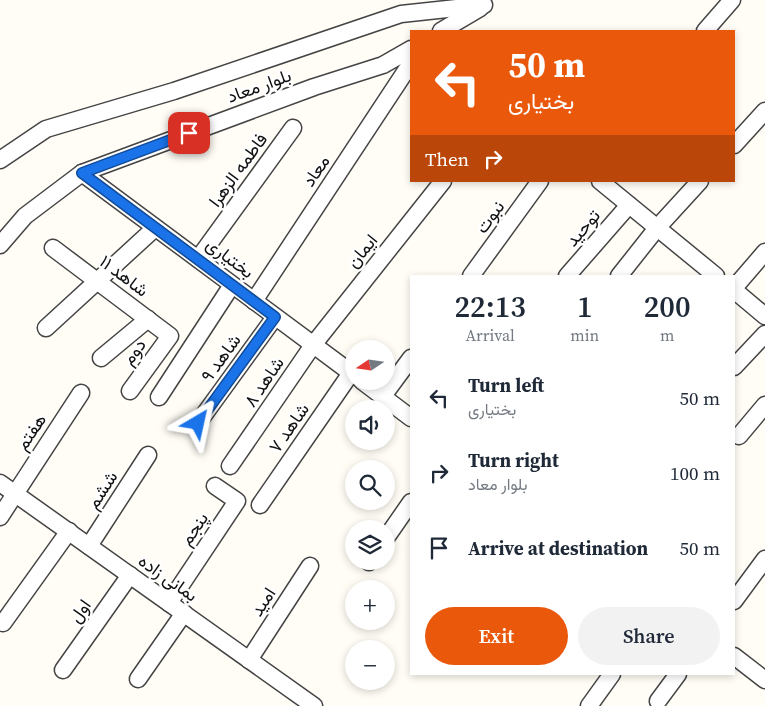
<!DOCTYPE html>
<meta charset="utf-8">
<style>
:root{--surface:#fff;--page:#f2f2f3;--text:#1f2937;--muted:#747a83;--accent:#ea580c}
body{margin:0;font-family:"Source Serif 4",Vazirmatn,serif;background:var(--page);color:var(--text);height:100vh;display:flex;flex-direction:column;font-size:19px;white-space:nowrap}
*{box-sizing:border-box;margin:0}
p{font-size:16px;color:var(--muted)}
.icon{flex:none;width:28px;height:28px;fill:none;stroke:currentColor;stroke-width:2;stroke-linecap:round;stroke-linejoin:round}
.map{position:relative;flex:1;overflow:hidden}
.panel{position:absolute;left:410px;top:275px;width:325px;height:400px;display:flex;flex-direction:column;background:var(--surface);border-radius:0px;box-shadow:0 2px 8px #0003}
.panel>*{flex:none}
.hud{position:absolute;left:410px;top:30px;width:325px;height:152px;border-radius:0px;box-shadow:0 2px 8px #0003;background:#ea580c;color:#fff;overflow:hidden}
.needle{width:32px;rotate:257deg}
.controls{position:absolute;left:345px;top:340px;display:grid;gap:10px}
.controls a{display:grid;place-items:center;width:50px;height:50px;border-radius:50%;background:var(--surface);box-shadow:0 2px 8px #0003;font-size:25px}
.pin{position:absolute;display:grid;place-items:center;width:42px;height:42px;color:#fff;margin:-21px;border-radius:10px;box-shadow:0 2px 8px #0006}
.me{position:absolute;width:55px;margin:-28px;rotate:36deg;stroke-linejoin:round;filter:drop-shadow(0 0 4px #0008)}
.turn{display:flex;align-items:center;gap:18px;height:105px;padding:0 15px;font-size:22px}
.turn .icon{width:65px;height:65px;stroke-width:2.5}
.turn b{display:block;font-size:35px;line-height:42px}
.then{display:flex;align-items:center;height:48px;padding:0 15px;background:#0003;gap:10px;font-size:19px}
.eta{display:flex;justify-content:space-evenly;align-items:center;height:85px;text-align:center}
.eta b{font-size:30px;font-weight:600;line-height:35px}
.cta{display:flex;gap:10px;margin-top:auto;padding:10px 15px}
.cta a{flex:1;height:58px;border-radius:30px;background:var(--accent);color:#fff;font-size:20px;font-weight:600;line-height:58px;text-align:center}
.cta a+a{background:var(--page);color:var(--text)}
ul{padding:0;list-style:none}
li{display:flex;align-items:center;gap:15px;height:75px;padding:0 15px}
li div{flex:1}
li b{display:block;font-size:19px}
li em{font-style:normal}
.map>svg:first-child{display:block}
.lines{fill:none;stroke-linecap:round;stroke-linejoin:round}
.minor-casing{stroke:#444;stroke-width:19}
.minor{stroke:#fff;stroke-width:16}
.route-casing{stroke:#114b97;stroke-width:12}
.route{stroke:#1a73e8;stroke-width:9}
.labels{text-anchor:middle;stroke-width:5;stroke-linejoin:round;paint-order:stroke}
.street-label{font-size:18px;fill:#111;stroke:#fff}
</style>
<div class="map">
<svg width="765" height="706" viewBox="0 0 765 706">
<rect width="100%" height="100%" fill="#fffdf5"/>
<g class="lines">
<g class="minor-casing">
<g id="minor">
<path d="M441 31 480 8"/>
<path d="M705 31 732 0"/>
<path d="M734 145 765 111"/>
<path d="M0 160 46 129 174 91 401 14 484 5"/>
<path d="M82 173 354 375"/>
<path d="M600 181 716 276"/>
<path d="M0 245 25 216 82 173 314 87 383 65 411 49"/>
<path d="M53 248 170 336 130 391"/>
<path d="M198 259 293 128"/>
<path d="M471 276 540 181"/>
<path d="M567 276 629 205"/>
<path d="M619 276 657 228 700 181"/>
<path d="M734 288 765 252"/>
<path d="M734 290 765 316"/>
<path d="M254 301 411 63"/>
<path d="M46 328 155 228"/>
<path d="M101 358 148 319"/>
<path d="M734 367 765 334"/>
<path d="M362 381 411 418"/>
<path d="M383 396 411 358"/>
<path d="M159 397 232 285"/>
<path d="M198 423 275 317"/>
<path d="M739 436 765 405"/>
<path d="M230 466 313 345 443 181"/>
<path d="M0 483 314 706"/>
<path d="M260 505 351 373"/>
<path d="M0 517 81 393"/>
<path d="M386 538 411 502"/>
<path d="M89 546 148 455"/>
<path d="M369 562 370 561"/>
<path d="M734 601 765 559"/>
<path d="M169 603 237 501 215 486"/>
<path d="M3 623 69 531"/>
<path d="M734 656 765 680"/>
<path d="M249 660 310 566"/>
<path d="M63 670 130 575"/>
<path d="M138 679 184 613"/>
<path d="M658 701 678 674"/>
<path d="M589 706 612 674"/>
</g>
</g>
<use href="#minor" class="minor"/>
</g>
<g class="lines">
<g class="route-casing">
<path id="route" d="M189 133 82 173 275 317 198 423"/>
</g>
<use href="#route" class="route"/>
</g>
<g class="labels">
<g class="street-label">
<text transform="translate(259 86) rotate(-20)" y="6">بلوار معاد</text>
<text transform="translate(238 170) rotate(-54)" y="6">فاطمه الزهرا</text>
<text transform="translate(316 171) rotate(-56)" y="6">معاد</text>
<text transform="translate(490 217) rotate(-54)" y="6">نبوت</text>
<text transform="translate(583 228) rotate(-49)" y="6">توحید</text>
<text transform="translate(362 251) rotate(-51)" y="6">ایمان</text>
<text transform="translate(230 258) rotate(37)" y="6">بختیاری</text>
<text transform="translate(124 276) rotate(37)" y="6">شاهد ۱۱</text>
<text transform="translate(134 352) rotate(-54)" y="6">دوم</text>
<text transform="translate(221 358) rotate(-54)" y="6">شاهد ۹</text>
<text transform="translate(264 382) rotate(-56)" y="6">شاهد ۸</text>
<text transform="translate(289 428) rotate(-55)" y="6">شاهد ۷</text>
<text transform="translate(31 432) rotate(-56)" y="6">هفتم</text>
<text transform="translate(102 490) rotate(-57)" y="6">ششم</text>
<text transform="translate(194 529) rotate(-56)" y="6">پنجم</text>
<text transform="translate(168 578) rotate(35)" y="6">بمانی زاده</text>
<text transform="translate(263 602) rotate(-57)" y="6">امید</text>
<text transform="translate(80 611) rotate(-55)" y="6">اول</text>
</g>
</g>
</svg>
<div class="controls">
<a><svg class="needle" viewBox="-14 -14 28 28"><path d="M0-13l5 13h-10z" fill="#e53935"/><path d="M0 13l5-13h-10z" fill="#747a83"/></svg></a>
<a><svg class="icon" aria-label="sound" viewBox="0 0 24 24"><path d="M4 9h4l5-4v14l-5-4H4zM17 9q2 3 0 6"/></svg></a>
<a><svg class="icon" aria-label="search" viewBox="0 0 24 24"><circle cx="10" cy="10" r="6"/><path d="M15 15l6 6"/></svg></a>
<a><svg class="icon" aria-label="layers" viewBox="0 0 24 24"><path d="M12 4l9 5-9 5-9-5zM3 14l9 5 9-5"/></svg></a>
<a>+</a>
<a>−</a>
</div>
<div class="pin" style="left:189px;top:133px;background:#d93025"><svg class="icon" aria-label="arrive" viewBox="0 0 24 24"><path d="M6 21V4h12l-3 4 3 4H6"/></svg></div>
<svg class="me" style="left:198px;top:423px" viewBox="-20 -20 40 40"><path d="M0-17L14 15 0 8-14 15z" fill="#1a73e8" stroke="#fff" stroke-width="4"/></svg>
<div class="hud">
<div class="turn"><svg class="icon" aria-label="left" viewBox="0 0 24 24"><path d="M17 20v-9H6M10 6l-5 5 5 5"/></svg><div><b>50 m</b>بختیاری</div></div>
<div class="then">Then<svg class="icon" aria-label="right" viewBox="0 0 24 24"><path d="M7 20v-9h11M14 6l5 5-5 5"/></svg></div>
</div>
<section class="panel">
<div class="eta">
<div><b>22:13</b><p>Arrival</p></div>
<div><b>1</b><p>min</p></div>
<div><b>200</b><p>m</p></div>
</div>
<ul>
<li><svg class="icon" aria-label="left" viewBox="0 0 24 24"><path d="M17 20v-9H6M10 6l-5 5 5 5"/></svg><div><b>Turn left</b><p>بختیاری</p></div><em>50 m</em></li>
<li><svg class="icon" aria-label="right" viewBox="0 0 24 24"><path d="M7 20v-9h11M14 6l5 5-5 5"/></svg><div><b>Turn right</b><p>بلوار معاد</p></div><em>100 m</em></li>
<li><svg class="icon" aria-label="arrive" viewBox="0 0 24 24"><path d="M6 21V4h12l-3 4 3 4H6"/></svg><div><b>Arrive at destination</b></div><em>50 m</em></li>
</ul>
<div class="cta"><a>Exit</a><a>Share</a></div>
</section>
</div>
